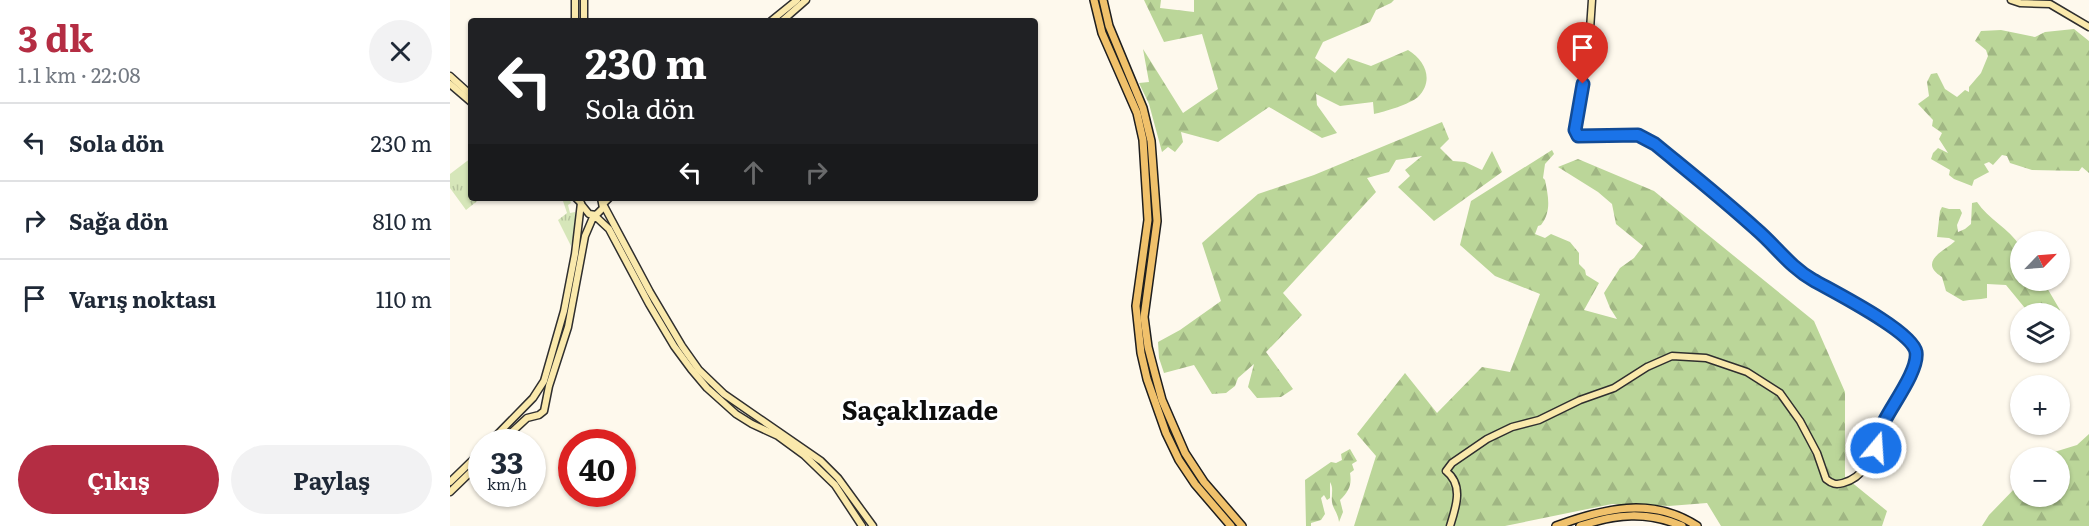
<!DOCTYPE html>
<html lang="tr">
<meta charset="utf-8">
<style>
:root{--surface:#fff;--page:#f2f2f3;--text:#1f2937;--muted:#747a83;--line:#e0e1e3;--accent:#b42d43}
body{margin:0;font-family:Literata,serif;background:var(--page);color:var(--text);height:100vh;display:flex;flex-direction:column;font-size:22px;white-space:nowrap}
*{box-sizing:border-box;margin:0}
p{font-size:20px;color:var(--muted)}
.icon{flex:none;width:33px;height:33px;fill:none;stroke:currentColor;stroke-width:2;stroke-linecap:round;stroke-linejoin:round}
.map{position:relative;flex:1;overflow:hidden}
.drawer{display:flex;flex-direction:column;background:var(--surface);width:450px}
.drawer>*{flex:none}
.top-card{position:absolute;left:18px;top:18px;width:570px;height:183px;border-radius:6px;box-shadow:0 2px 4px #0004;background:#202124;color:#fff;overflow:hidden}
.needle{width:39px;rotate:65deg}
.buttons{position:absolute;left:1560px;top:231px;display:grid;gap:12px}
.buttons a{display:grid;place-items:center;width:60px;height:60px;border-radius:50%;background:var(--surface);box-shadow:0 2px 4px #0004;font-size:30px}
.speed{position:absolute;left:18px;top:429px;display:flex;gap:12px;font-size:30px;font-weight:700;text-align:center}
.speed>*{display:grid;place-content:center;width:78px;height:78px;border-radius:50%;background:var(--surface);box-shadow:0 2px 4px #0004;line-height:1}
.speed small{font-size:15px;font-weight:400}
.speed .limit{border:9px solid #d22;background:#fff;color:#111}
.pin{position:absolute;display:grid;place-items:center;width:51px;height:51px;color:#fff;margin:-62px -26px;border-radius:50% 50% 50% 0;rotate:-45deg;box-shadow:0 0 6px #0007}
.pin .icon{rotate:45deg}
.me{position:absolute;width:66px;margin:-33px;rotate:18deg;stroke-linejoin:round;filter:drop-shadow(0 0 4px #0008)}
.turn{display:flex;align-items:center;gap:21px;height:126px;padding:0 18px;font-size:27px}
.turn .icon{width:78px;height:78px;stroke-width:2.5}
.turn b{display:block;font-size:42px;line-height:51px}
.lanes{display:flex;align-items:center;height:57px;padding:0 18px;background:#0003;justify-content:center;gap:30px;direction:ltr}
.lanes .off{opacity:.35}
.round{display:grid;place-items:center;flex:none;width:63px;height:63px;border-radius:32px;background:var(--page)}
.head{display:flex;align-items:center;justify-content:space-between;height:102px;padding:0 18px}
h1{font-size:36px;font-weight:700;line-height:45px;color:var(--accent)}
.action{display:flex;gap:12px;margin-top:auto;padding:12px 18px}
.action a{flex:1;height:69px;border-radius:36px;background:var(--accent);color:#fff;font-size:24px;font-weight:700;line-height:69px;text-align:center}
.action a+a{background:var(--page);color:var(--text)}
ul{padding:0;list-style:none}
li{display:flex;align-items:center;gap:18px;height:78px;padding:0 18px;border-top:2px solid var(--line)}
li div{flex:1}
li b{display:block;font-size:22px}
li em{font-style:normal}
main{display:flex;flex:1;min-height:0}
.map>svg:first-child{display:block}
.grass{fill:url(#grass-tufts)}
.forest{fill:url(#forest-firs)}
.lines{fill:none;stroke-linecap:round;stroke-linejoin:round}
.secondary-casing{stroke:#2f2f2f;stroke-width:9}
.primary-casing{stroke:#1e1e1e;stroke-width:10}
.secondary{stroke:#fae9ac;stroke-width:6}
.primary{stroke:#f0c16b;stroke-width:7}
.route-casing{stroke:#114b97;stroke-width:15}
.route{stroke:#1a73e8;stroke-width:10}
.labels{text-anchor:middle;stroke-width:6;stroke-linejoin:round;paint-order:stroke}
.district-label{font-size:26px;font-weight:bold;fill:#0d0d0d;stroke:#fff}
</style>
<main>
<section class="drawer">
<div class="head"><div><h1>3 dk</h1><p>1.1 km · 22:08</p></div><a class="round"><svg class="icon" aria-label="close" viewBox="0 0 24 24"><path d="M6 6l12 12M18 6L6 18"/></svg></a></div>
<ul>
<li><svg class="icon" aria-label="left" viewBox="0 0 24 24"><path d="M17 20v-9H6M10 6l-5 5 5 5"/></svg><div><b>Sola dön</b></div><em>230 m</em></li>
<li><svg class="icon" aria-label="right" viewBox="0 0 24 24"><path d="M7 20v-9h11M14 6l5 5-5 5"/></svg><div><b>Sağa dön</b></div><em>810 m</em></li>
<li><svg class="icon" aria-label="arrive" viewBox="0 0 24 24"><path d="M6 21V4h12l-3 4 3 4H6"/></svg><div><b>Varış noktası</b></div><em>110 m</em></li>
</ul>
<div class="action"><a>Çıkış</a><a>Paylaş</a></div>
</section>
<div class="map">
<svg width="1639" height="526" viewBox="0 0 1639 526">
<defs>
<pattern id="grass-tufts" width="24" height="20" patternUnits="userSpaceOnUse" patternTransform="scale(1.5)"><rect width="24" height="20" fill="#d6e6b9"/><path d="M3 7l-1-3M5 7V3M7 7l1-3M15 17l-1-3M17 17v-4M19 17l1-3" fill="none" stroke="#b6c49e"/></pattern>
<pattern id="forest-firs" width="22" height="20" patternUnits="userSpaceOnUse" patternTransform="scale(1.5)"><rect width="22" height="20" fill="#bbd699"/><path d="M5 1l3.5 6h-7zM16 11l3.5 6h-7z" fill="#a0b683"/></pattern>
</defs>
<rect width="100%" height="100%" fill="#fef9ed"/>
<g class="grass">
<path d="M21 158V198H31L16 210 0 188V174Z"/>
<path d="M112 198H119L121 203 118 205 120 213 125 212C127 224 124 234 121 246L108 220 117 213Z"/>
</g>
<g class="forest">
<path d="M694 0H711L710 8 744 12V0H944L941 3 926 10 920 22 873 42 865 58 885 73 898 58 921 66 958 50C976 61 984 81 968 97 960 104 934 112 924 114L923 102 890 106 866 94 867 105 887 133 872 138 819 107 768 142 731 132 733 142 725 152 718 147 712 152 699 104 689 83 699 82 693 49 733 113 768 89 752 34 714 42Z"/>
<path d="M1624 29 1639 41V173L1632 167 1629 171 1582 170 1560 163 1557 156 1552 155 1543 165 1539 162 1534 164 1539 172 1524 180 1522 186 1504 179 1499 175 1500 170 1481 159 1483 153 1488 148 1498 153 1489 139 1492 133 1482 126 1483 120 1468 104 1479 96 1477 82 1481 74 1487 73 1495 89 1507 97 1515 90 1519 92V87L1531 73 1538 56 1536 50 1525 41 1531 31 1551 30 1585 37 1595 32Z"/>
<path d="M992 122 999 139 990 148 1003 161 1015 162 1032 170 1042 151 1052 172 984 221 948 187 960 176 955 170 972 156 946 160 939 172 917 178 926 192 833 293 852 315 816 352 843 389 831 397 807 398 798 387 804 364 788 378 785 386 776 393 762 394 744 365 714 373 709 358 708 342 730 330 771 301 752 243 808 194 864 175Z"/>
<path d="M1102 150 1104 154 1095 164 1093 178 1095 180C1098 196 1102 211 1091 225L1088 226 1085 234 1095 238 1101 234 1120 242 1129 253V264L1135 270 1136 275 1149 283 1134 310 1167 319 1160 308 1154 293 1170 268 1184 258 1193 246 1166 224 1162 204 1148 192 1108 167 1128 159 1204 191 1364 321 1395 392V477L1437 511 1432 526H1271L1257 503 1219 506 1162 504 1055 526H904L926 456 907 434 955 373 987 413 1032 367 1060 372 1090 294 1045 276 1010 245 1021 201Z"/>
<path d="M1527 202C1538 219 1559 228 1570 246V280L1593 281 1610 310 1608 313H1579L1556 285 1537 284V298C1529 300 1522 299 1513 301L1496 291 1492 277C1466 261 1498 249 1505 241L1499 238 1487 237 1490 211 1492 207 1499 209H1510L1512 213 1507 225 1508 232 1515 229 1521 224 1522 203Z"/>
<path d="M1639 434V526H1532L1539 515 1570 483V496H1610V458L1596 457 1601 453 1627 445Z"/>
<path d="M900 449 907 461 902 464 904 470 900 473C902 485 899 491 890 500L893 512 889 522C888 513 883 509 882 502 881 494 884 489 880 482V498L877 500 874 495 871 498 875 514 871 520 861 523V526H856L855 480 881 462 886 463 892 460 891 454Z"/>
</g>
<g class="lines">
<g class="secondary-casing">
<g id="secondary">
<path d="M125 0V21"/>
<path d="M134 0V21"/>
<path d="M1561 0 1570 3 1600 4 1639 27"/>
<path d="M321 21 347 0"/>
<path d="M332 21 356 0"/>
<path d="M0 76 21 95"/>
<path d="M0 84 21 102"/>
<path d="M159 198 153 204 200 292 232 346 249 370 274 394 371 461 388 478 423 526"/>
<path d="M131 204 139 214 146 215 153 208 151 198"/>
<path d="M40 442 83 398 94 381 114 311 125 254 131 203 126 198"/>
<path d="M51 442 77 418 89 415 94 411 99 386 118 327 135 236 144 215 159 229 199 304 224 346 241 369 257 388 286 414 302 424 328 436 354 455 385 485 412 526"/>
<path d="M0 482 32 451"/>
<path d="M0 492 32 461"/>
<path d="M1000 526C1006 507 1014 485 996 471L1002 463 1037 439 1062 427 1089 420 1130 400 1164 388 1197 367 1222 356 1256 358 1297 372 1330 393 1350 421 1367 453 1376 479C1382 484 1386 485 1393 483 1423 475 1424 441 1436 418 1445 400 1461 381 1465 361 1467 355 1465 349 1462 344 1457 337 1448 332 1441 327 1415 308 1386 295 1359 278 1338 264 1325 245 1306 229 1273 200 1239 172 1205 144L1188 135 1128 136 1125 130 1139 44 1142 0"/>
</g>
</g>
<g class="primary-casing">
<g id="primary">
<path d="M644 0 652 33 687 113 693 140 698 220 686 306 691 353 697 379 716 433 729 460 745 484 781 526"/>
<path d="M653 0 659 26 693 108 701 141 707 221 694 317 698 347 705 374 712 400 735 453 754 482 792 526"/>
<path d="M1106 526C1153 509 1201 496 1247 526"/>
<path d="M1130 526C1166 514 1197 511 1232 526"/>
</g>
</g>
<use href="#secondary" class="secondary"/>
<use href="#primary" class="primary"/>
</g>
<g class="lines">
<g class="route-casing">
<path id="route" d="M1133 84 1125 130 1128 136 1188 135 1205 144C1239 172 1273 199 1306 229 1326 246 1340 267 1363 280 1384 292 1462 331 1466 352 1469 370 1442 405 1434 422 1430 430 1428 439 1426 448"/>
</g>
<use href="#route" class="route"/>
</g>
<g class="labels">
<g class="district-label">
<text x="470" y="420">Saçaklızade</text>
</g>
</g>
</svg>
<div class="buttons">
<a><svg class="needle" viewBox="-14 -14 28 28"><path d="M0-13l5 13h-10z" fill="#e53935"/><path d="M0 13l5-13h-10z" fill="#747a83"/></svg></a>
<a><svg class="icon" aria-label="layers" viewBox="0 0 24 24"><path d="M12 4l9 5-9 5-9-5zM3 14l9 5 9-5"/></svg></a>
<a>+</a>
<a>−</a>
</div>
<div class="speed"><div>33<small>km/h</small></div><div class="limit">40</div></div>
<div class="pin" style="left:1133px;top:84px;background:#d93025"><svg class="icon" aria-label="arrive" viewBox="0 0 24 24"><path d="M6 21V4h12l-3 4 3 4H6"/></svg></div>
<svg class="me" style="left:1426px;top:448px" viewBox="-20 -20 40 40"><circle r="17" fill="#1a73e8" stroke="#fff" stroke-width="3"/><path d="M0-11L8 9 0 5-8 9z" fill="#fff"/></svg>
<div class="top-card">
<div class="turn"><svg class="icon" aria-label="left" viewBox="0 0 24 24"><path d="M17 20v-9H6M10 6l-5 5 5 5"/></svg><div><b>230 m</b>Sola dön</div></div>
<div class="lanes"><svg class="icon" aria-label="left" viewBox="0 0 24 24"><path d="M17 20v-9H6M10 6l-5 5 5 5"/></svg><svg class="icon off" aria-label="ahead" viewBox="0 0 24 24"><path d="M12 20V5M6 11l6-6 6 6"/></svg><svg class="icon off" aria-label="right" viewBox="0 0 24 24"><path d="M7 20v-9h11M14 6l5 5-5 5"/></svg></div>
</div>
</div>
</main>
